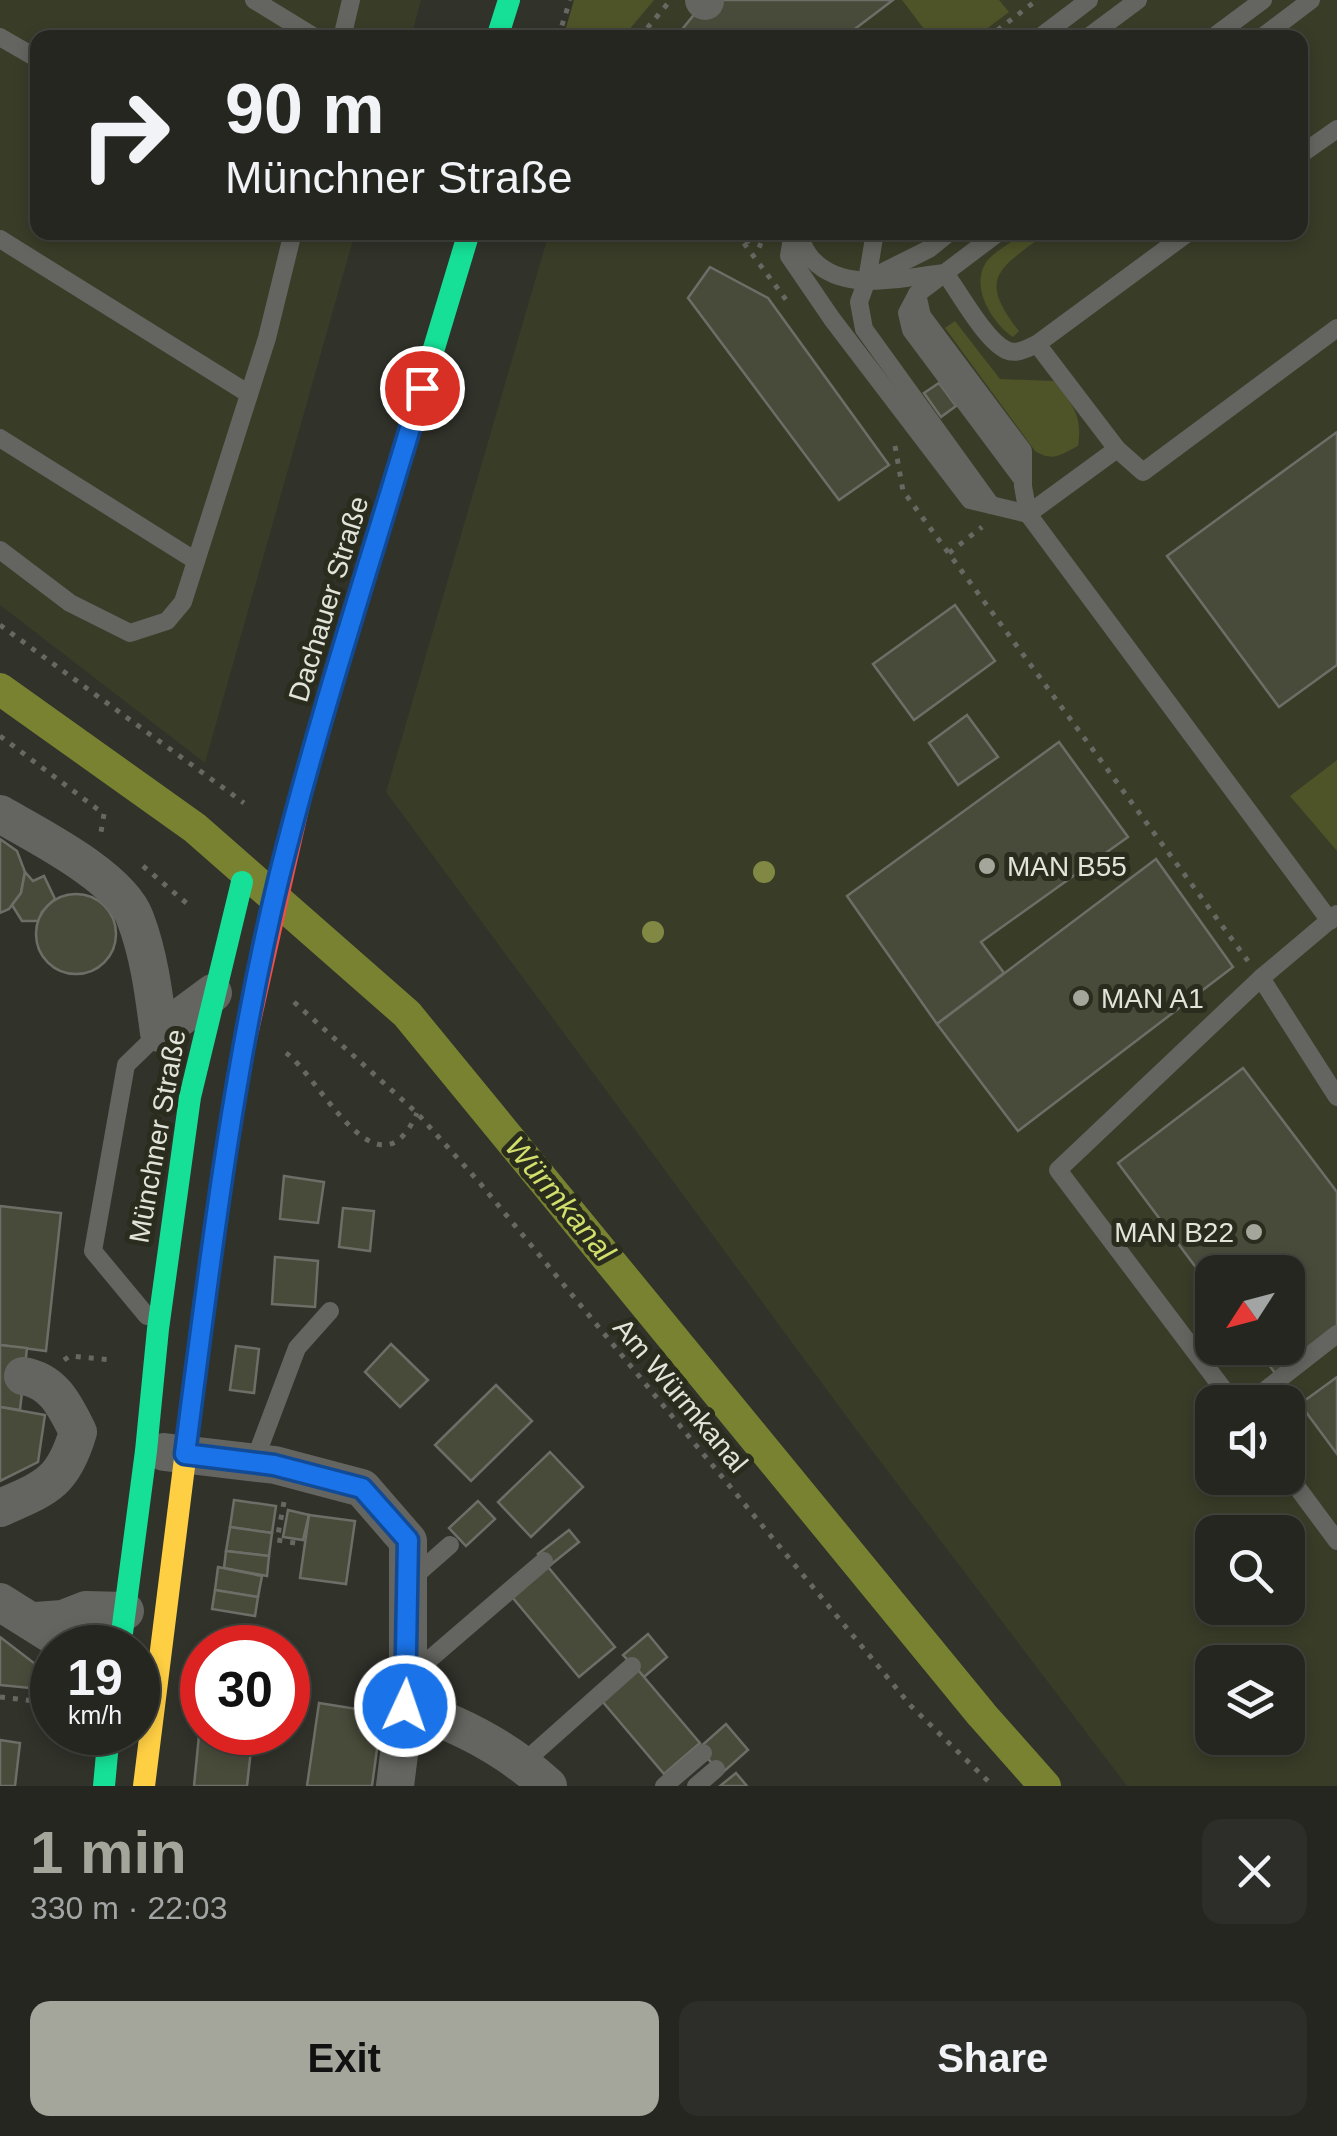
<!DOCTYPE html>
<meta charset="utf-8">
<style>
:root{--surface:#252620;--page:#2d2e29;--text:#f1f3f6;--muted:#a3a5a5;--line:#42433e;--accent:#a4a69c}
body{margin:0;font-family:Arial,sans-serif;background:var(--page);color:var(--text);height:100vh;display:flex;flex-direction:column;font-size:38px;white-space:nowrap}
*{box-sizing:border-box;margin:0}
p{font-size:32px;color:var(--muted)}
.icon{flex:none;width:55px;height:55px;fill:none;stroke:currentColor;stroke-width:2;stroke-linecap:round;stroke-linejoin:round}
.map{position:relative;height:1786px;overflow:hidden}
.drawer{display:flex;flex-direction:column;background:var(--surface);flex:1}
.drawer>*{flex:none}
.hud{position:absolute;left:30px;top:30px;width:1278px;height:210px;border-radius:20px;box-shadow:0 5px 15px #0003,0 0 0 2px var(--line);background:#252620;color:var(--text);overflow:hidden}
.needle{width:65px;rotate:234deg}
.buttons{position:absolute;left:1195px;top:1255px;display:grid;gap:20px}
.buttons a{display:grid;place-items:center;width:110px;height:110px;border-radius:20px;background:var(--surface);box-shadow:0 5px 15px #0003,0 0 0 2px var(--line);font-size:50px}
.speed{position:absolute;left:30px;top:1625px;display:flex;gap:20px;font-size:50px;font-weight:700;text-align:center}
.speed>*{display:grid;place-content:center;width:130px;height:130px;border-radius:50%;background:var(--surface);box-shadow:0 5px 15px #0003,0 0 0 2px var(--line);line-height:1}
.speed small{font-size:25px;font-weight:400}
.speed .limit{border:15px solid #d22;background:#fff;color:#111}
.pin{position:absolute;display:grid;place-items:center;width:85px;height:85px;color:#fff;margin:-42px;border:5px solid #fff;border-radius:50%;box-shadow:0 2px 10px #0007}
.me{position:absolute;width:110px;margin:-55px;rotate:3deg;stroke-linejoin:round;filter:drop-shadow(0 0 8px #0008)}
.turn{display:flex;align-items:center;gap:35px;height:210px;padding:0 30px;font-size:45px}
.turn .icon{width:130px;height:130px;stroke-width:2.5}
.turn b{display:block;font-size:70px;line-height:85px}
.round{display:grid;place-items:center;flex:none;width:105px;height:105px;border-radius:20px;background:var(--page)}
.headline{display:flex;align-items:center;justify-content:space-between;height:170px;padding:0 30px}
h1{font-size:60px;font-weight:800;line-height:75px;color:var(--accent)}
.primary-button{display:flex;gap:20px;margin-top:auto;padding:20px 30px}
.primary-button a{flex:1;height:115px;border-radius:20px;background:var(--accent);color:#111;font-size:40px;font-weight:800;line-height:115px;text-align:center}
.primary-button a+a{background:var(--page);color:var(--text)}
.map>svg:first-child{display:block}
.built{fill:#393c27;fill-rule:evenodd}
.green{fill:#4e5328}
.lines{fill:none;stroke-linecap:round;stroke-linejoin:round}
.canal{stroke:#798230;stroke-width:32}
.building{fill:#494b3a;stroke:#6e6e68;stroke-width:2.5}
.path{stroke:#676862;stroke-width:5;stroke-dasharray:5 8;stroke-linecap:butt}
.lane{stroke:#646560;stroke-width:18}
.street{stroke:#646560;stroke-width:38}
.fast{stroke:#16e098;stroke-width:22}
.slow{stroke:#ffcf43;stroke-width:22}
.jam{stroke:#f24e42;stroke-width:22}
.tree{fill:#808843}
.route-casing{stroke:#114b97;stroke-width:25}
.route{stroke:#1a73e8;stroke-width:18}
.poi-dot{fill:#a4a69c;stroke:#2a2c1d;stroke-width:4}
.labels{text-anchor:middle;stroke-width:10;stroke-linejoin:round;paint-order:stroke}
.street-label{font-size:28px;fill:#e2e4da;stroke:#2a2c1d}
.poi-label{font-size:28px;fill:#e2e4da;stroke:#2a2c1d;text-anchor:start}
.water-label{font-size:30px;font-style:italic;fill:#d2e06b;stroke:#2a2c1d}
</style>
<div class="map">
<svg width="1337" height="1786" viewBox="0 0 1337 1786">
<rect width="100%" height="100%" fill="#31322a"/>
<g class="built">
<path d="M0 0H421L411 37 38 38V232L355 233 205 763 0 605Z"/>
<path d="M617 0H1337V1786H1127L855 1428 386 792 549 233 1300 232V38L606 37ZM1212 1272H1288V1348H1212ZM1212 1402H1288V1478H1212ZM1212 1532H1288V1608H1212ZM1212 1662H1288V1738H1212Z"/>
</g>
<g class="green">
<path d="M574 0H654L623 37H570L565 31Z"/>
<path d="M902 0H999L1009 12 976 37H930Z"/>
<path d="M1026 232 1047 233C1000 268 976 277 1019 331L1013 337C992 323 969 286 987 261 996 250 1014 241 1026 232Z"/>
<path d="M955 321 1000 379 1054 381C1072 405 1083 414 1078 446 1061 455 1052 462 1035 451L945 328Z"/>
<path d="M1337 760V851L1290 796Z"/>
</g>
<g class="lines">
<path class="canal" d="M0 689 195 828 407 1014 982 1715 1045 1786"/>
</g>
<g class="building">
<path d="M706 0H893L843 38H675Z"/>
<path d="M710 267 768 298 889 465 839 500 688 298Z"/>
<path d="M939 383 956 406 941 417 924 393Z"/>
<path d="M1337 432V665L1279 707 1167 556Z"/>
<path d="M955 605 995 661 914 720 873 664Z"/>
<path d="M967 715 998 757 958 785 929 743Z"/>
<path d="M1059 742 1128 837 981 942 1004 973 937 1024 847 896Z"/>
<path d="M0 839 17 851 25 872 21 893 9 909 0 913Z"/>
<path d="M1156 859 1233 967 1018 1131 937 1024Z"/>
<path d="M25 872 33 881 44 876 55 899 42 912 39 921H22L12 905 21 893Z"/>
<circle cx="76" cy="934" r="40"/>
<path d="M1243 1068 1337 1192V1326L1275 1373 1256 1348H1288V1272H1212V1289L1118 1163Z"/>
<path d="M284 1176 324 1182 318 1223 280 1219Z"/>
<path d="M0 1206 61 1213 46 1351 0 1345Z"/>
<path d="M343 1208 374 1211 370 1251 339 1247Z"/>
<path d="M275 1257 318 1261 315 1307 272 1304Z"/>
<path d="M391 1344 428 1380 400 1407 365 1372Z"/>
<path d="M0 1345 27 1348 20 1410 0 1407Z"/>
<path d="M236 1346 259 1349 254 1393 230 1390Z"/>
<path d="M1337 1377V1454L1300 1404Z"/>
<path d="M496 1385 532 1421 471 1481 435 1445Z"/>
<path d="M0 1407 45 1415 38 1462 0 1481Z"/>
<path d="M550 1452 583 1487 531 1537 498 1502Z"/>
<path d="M234 1500 276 1506 272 1533 230 1527Z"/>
<path d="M478 1501 495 1519 466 1546 449 1528Z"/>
<path d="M288 1510 309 1515 303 1540 283 1537Z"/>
<path d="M309 1515 355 1521 346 1584 300 1578Z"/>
<path d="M230 1527 272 1533 269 1556 226 1551Z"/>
<path d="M569 1530 579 1542 548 1567 538 1554Z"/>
<path d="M226 1551 269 1556 267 1576 224 1568Z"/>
<path d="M218 1567 262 1576 258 1597 215 1590Z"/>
<path d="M548 1567 615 1647 579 1677 512 1597Z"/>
<path d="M215 1590 258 1597 255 1616 212 1609Z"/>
<path d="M648 1634 667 1657 644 1677 623 1655Z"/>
<path d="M0 1637 43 1670 40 1689 0 1685Z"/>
<path d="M230 1641 275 1646V1648H229Z"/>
<path d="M638 1670 700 1743 664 1774 602 1701Z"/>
<path d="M319 1703 382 1713 372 1786H307Z"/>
<path d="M202 1705V1732H253L247 1786H194Z"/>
<path d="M726 1724 748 1750 721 1774 699 1748Z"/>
<path d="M0 1740 20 1743 15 1786H0Z"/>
<path d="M736 1773 747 1786H720Z"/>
</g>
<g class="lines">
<g class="path">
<path d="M558 38 570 0"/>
<path d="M639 38 669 2"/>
<path d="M987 38 1037 0"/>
<path d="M682 232 740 238 787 301"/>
<path d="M736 232 740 238 767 248"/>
<path d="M895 446 903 491 1248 961"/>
<path d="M949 553 982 527"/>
<path d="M0 625 244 803"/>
<path d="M0 736 104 814 100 838"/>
<path d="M143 866 191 907"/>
<path d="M294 1002 417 1113 479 1182 911 1706 993 1786"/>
<path d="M286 1053C320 1077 378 1203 417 1113"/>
<path d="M64 1360 70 1356 111 1360"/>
<path d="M284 1502 277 1540 301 1544"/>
<path d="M0 1697 52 1703"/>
</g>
<g class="lane">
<path d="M254 0 316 38"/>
<path d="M0 37 38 59"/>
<path d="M342 38 351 0"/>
<path d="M1039 38 1089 0"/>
<path d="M1087 38 1138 0"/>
<path d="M1212 38 1263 0"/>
<path d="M1261 38 1311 0"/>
<path d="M1300 155 1337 129"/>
<path d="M793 232 789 256 832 319 970 500 1028 514 1117 449"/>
<path d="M796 232C801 241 806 253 813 260 845 294 904 277 945 273 959 292 985 340 1006 350 1017 355 1027 348 1037 344"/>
<path d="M950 232 929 249 867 280 859 302 864 329 991 505"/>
<path d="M999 232 917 294 907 313 911 330 1023 480"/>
<path d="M1189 232 1037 344 1117 449 1143 472 1337 328"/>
<path d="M0 239 249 394"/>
<path d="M867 280 875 232"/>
<path d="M917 294 922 316 1023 451V486L1028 514 1330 921"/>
<path d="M0 438 196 561"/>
<path d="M0 550 70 603 130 633 167 621 183 602 267 338 293 232"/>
<path d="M1337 914 1261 978 1337 1097"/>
<path d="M147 1316 93 1251 126 1065 159 1033"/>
<path d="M1233 1402 1058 1170 1261 978"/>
<path d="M1250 1402 1337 1334"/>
<path d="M254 1462 297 1348 330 1311"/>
<path d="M1288 1475 1337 1541"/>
<path d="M409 1581 450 1545"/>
<path d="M409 1677 544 1561"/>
<path d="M523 1763 632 1666"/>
<path d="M664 1786 703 1753"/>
<path d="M696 1786 716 1769"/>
</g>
<g class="street">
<path d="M704 0 705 1"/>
<path d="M0 814C38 836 120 877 135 918 149 954 154 995 159 1033L213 993"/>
<path d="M164 1452 275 1465 362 1488 408 1541V1677L405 1706"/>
<path d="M0 1508C46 1488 63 1483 78 1432 65 1406 54 1381 23 1376"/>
<path d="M0 1602 73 1648"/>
<path d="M35 1621 63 1619 86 1610 125 1611"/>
<path d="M395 1786 405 1706C458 1723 507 1748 548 1786"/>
</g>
<g class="fast">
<path d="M497 38 509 0"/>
<path d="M306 773 469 232"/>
<path d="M120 1648 146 1451 158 1329 190 1097 242 882"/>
<path d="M104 1786 109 1732"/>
</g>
<path class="slow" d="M144 1786 211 1251"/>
<path class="jam" d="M211 1251 237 1079 306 773"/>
</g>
<g class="tree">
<circle cx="764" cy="872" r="11"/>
<circle cx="653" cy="932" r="11"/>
</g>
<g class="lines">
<g class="route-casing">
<path id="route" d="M405 1706 408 1540 362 1488 274 1465 185 1454C210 1261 233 1067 279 877 320 712 374 551 422 388"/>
</g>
<use href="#route" class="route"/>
</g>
<g class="poi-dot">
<circle cx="987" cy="866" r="10"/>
<circle cx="1081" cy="998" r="10"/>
<circle cx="1254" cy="1232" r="10"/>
</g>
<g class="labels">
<g class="street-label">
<text transform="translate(328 599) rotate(-73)" y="10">Dachauer Straße</text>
<text transform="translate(157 1136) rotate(-80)" y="10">Münchner Straße</text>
<text transform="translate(681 1395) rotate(50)" y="10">Am Würmkanal</text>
</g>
<g class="poi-label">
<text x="1007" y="876">MAN B55</text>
<text x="1101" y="1008">MAN A1</text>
<text x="1234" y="1242" text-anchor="end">MAN B22</text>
</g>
<g class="water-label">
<text transform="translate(560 1199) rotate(50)" y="10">Würmkanal</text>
</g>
</g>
</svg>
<div class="buttons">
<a><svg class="needle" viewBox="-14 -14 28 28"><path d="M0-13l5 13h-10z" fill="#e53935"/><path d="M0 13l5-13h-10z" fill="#a3a5a5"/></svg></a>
<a><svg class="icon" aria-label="sound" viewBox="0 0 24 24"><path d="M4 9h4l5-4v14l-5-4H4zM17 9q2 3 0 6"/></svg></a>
<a><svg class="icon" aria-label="search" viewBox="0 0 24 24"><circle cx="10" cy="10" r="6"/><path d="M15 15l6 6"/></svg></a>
<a><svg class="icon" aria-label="layers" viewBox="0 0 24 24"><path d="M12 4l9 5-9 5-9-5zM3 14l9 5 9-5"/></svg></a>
</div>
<div class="speed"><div>19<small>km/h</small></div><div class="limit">30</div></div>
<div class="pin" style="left:422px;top:388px;background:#d93025"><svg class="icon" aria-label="arrive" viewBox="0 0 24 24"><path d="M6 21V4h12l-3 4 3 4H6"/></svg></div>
<svg class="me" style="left:405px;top:1706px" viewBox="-20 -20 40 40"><circle r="17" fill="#1a73e8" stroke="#fff" stroke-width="3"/><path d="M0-11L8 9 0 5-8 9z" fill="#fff"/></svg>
<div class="hud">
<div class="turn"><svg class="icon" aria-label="right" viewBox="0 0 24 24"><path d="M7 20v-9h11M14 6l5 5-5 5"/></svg><div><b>90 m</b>Münchner Straße</div></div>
</div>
</div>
<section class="drawer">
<div class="headline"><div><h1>1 min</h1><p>330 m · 22:03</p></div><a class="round"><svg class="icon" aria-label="close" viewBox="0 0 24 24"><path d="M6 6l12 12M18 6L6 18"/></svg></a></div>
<div class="primary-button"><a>Exit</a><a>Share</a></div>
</section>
